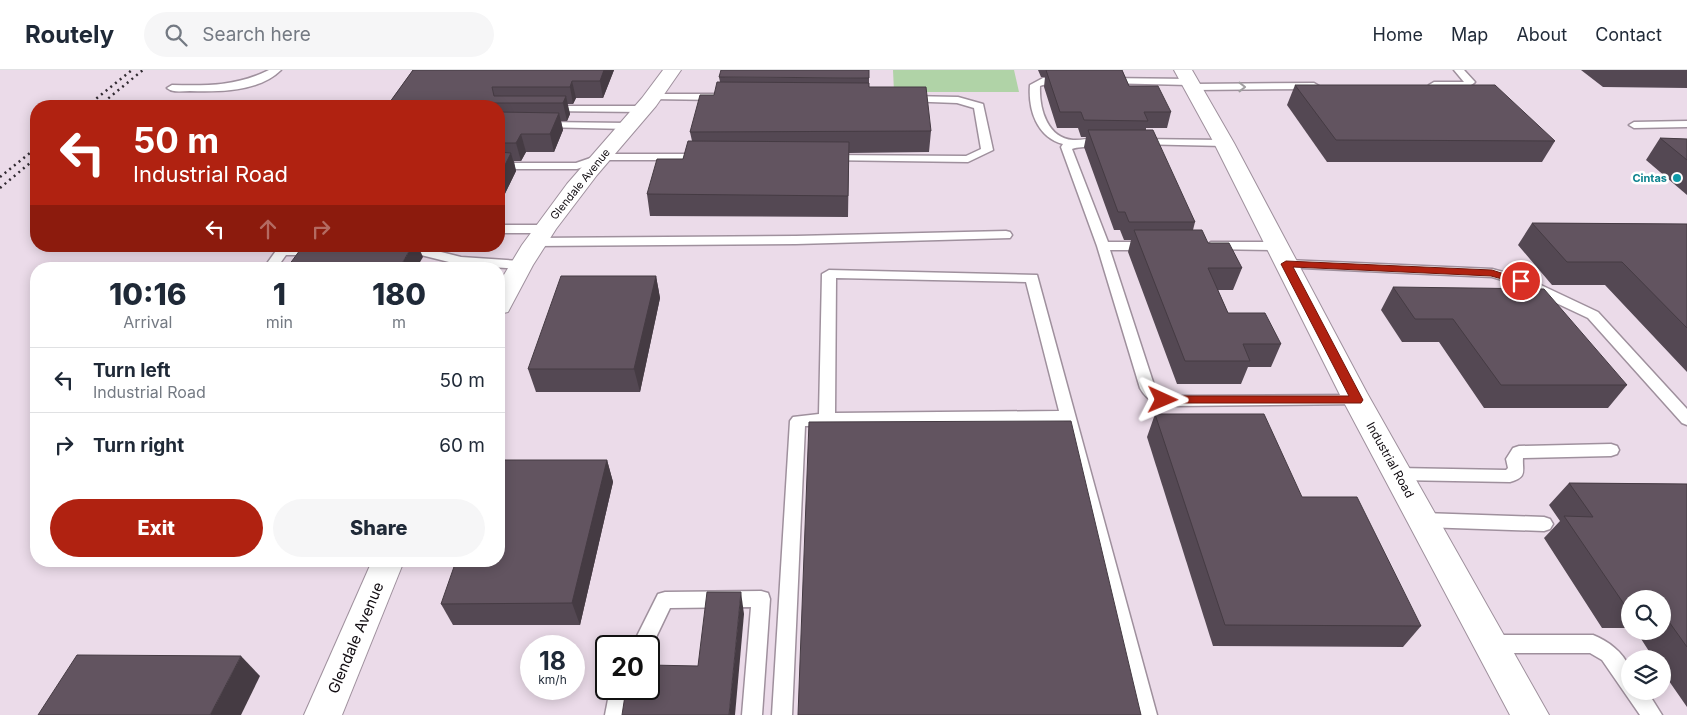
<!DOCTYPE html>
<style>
:root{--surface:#fff;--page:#f6f6f7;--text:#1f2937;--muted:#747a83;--line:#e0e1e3;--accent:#b02211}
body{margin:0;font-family:Inter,sans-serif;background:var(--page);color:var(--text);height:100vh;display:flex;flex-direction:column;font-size:19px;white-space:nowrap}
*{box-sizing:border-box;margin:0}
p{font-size:16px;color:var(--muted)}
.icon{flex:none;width:28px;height:28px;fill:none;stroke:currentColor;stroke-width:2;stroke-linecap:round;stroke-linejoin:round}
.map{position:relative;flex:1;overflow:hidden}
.sheet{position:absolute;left:30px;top:192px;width:475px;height:305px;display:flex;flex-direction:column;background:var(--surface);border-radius:20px;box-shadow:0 2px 12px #0003}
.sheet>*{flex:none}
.banner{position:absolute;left:30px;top:30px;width:475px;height:152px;border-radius:20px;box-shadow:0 2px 12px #0003;background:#b02211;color:#fff;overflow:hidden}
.tools{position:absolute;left:1621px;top:520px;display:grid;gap:10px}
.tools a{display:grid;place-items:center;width:50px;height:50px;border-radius:50%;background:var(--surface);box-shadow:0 2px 12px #0003;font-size:25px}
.speed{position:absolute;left:520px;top:565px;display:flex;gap:10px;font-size:25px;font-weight:700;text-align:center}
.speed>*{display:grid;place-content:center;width:65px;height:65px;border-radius:50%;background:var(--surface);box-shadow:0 2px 12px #0003;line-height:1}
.speed small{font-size:12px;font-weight:400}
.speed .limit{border:2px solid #111;border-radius:8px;background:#fff;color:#111}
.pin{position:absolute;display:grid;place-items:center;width:42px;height:42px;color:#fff;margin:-21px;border:2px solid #fff;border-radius:50%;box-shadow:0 1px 5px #0007}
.me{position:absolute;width:55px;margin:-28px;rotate:91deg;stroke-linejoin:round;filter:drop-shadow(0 0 4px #0008)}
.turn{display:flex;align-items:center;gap:18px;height:105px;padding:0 20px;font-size:22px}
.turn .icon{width:65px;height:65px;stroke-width:2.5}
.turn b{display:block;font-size:35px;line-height:42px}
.lanes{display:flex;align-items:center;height:48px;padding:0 20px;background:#0003;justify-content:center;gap:25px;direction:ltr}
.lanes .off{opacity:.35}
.eta{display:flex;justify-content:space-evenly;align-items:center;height:85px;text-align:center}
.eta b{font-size:30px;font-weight:800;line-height:35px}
.primary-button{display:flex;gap:10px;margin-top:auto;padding:10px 20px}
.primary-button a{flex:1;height:58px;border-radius:30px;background:var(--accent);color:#fff;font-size:20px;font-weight:800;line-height:58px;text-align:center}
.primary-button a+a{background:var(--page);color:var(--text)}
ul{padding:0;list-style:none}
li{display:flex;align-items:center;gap:15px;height:65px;padding:0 20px;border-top:1px solid var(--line)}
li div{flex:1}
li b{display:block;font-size:19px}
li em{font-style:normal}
header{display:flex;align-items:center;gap:30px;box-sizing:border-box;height:70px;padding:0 25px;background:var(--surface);border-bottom:1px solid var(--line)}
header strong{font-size:24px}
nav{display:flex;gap:28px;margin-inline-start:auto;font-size:18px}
.search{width:350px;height:45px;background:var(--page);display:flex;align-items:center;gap:12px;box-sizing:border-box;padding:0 18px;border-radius:28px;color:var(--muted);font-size:19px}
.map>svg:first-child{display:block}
.green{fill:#b0d3a7}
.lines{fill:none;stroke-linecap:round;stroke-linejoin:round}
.lane-casing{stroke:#9f909d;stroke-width:3}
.street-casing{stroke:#9f909d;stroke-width:2}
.lane{fill:#fff;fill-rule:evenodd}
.street{fill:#fff;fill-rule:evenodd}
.rail{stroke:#312a31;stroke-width:2.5;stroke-dasharray:2 4;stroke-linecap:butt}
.wall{fill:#544853}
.shaded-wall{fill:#453b43}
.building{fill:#625460;stroke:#453b43}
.oneway{stroke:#a09ea0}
.route{fill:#b02211;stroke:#72160b}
.culture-dot{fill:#0f9aa8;stroke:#fff;stroke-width:2}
.labels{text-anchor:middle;stroke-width:5;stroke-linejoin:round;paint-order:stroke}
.far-culture-label{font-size:11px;font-weight:bold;fill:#0d838f;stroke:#fff;text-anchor:end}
.far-street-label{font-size:11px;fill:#110c11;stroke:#fff}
.street-label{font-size:12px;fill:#110c11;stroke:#fff}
.near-street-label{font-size:15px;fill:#110c11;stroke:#fff}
</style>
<header>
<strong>Routely</strong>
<div class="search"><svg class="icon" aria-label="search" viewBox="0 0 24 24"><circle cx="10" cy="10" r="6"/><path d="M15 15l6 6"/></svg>Search here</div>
<nav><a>Home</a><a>Map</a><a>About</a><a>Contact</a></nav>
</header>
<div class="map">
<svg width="1687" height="645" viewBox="0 0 1687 645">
<rect width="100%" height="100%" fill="#ebdbe9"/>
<path class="green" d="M893 0H1014L1019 22H894Z"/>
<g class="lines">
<g class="lane-casing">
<g id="lane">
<path d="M269 0H281C259 22 218 22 190 21 182 21 173 23 167 18L172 15C207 16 237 16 269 0Z"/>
<path d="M1454 0H1464L1475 12C1469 20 1436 21 1429 15L1434 12H1464Z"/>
<path d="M1043 8H1063L1068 11C1060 17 1049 12 1040 16 1039 38 1047 68 1073 70 1084 71 1102 64 1110 72 1102 79 1083 75 1072 79L1108 172H1151L1157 176 1151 180H1110L1155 318 1164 324 1177 326 1357 325 1362 326 1365 330 1362 334 1177 336C1161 335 1148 333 1140 318L1097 176 1061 77 1063 74C1037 67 1028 40 1030 15Z"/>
<path d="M1106 8 1190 9 1194 10V14L1314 13 1319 16 1314 19 1193 20 1189 19V15L1103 13 1101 11Z"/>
<path d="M654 24H720L725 27 720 30 650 29V25Z"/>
<path d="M908 26 958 27 983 34 993 80 968 92 825 90 823 88 829 85 966 86 981 79 974 38 957 33 904 31 903 29Z"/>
<path d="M549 36H643L648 39 643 42 545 41V37Z"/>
<path d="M1687 51V57L1634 58 1629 55 1634 52Z"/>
<path d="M543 52 628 53 633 56 628 59 539 57 538 55Z"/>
<path d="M1138 69 1224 70 1229 73 1224 76 1134 74 1133 72Z"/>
<path d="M602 84H704L710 87 704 90H603L577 99H499V93H576Z"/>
<path d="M499 155H544L550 159 544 163H499Z"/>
<path d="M1006 161 1010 162 1012 165 1010 168 796 174 535 176 529 172 535 168 796 166Z"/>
<path d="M1211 172H1277L1283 176 1277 180 1207 179 1205 176Z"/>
<path d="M417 176 461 187 521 191 527 195 521 199 461 195 417 184 401 185 395 181 401 177Z"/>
<path d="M282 177H318L324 181 318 185H286L276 199H263L278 178Z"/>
<path d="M1286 190 1492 199 1526 208 1598 242 1687 339V355L1682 353 1588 248 1516 214 1492 207 1281 197 1280 194 1281 191Z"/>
<path d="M829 200 1037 205 1157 645H1137L1062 352 805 356 792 645H772L790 351 793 347 819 344 822 204ZM836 208 1026 212 1059 341 835 343Z"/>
<path d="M1611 374 1617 376 1619 380 1617 384 1611 386 1523 388C1522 401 1528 407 1510 412L1398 410 1392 408 1390 404 1392 400 1398 398 1506 400 1508 398 1506 389 1513 378 1519 376Z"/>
<path d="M1423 443 1544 447 1550 449 1553 454 1550 459 1544 461 1423 457 1417 455 1414 450 1417 445Z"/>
<path d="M761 521 768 523 770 529 762 645H742L751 537 670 538 649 582V576H632L658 524 665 522Z"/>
<path d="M1491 565H1593C1608 571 1623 582 1629 597 1632 603 1630 614 1630 621H1647L1662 645H1640L1602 590 1590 583H1491L1484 580 1481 574 1484 568Z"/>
<path d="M610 619H630L625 645H605Z"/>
</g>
</g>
<g class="street-casing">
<g id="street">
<path d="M663 0H681L656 36 597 105 556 159 533 195 508 242 499 244V213L522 175 567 114 642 28Z"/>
<path d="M1174 0H1192L1234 73 1367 323 1549 645H1510L1339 323 1214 73Z"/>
<path d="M372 491H404L342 645H304Z"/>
</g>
</g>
<use href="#lane" class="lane"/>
<use href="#street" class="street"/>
<g class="rail">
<path d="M87 36 132 0"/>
<path d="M99 36 143 0"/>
<path d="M0 107 36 78"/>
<path d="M0 118 36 88"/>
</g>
</g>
<g class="wall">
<path d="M413 0H614L603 28H576L573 34H567L570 44 567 51H561L563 60 554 82H526L521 91H514L516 101 499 136V36H387Z"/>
<path d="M1038 0H1122L1129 16 1171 42 1167 58H1146V60L1195 152 1193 160 1208 173 1242 198 1233 220H1218L1228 243 1281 274 1271 297H1248L1241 314H1177L1128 182 1131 170H1124L1120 160H1114L1084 77 1086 67H1081L1078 58H1057L1044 17 1045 7H1041Z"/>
<path d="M1581 0H1687V18L1603 17Z"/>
<path d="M719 7 869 8V17L931 61 929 82 849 83 848 147 650 146 647 124 683 89 692 71 690 62 714 25 720 12Z"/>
<path d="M1295 15 1555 71 1542 92H1327L1287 35Z"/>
<path d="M1660 68 1687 69V125L1646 90Z"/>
<path d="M1532 153 1687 154V302L1605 215H1552L1518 175Z"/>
<path d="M656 206 660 228 640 322H536L528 299Z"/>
<path d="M1393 217 1627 315 1608 338H1484L1439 272H1402L1381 240Z"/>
<path d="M1155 344 1421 556 1403 577 1213 576 1147 367Z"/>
<path d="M607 390 613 412 580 555H453L441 534Z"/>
<path d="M1569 413 1687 414V637L1662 601V589H1654L1636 561H1662V529H1630V558H1602L1544 468 1560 451 1549 435Z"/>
</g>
<g class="shaded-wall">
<path d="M604 0H614L603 28 600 11Z"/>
<path d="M572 11 576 28 573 34 570 17Z"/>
<path d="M566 26 570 44 567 51 563 33Z"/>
<path d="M559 43 563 60 554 82 550 64Z"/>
<path d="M521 64 526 82 521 91 516 73Z"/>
<path d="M511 83 516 101 499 136V107Z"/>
<path d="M412 176H418L423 187 416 199H399Z"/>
<path d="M656 206 660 228 640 322 634 299Z"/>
<path d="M607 390 613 412 580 555 572 533Z"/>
<path d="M741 522 744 544 735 645H729Z"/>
<path d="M241 586 260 606 241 645H210Z"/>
</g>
<g class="building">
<path d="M413 0H604L600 11H572L570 17H492L494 26H566L563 33H493V36H387Z"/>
<path d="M721 0H869V8L719 7Z"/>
<path d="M1046 0H1122L1129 16H1158L1171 42H1144L1148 51 1084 50 1081 42H1060Z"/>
<path d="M717 12 869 13V17H926L931 61 690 62 700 25H714Z"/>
<path d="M1295 15H1495L1555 71 1336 70Z"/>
<path d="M499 42 559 43 550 64H521L516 73H499Z"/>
<path d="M1088 60H1153L1195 152H1129L1125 142H1118Z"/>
<path d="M1660 68 1687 69V90Z"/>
<path d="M688 71 849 72 848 126 647 124 657 89H683Z"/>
<path d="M499 82 511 83 499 107Z"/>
<path d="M1532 153 1687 154V258L1622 192H1567Z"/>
<path d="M1134 160H1202L1208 173H1229L1242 198H1208L1228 243H1265L1281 274H1243L1250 291H1185Z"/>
<path d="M303 176H412L399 199H286Z"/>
<path d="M561 206H656L634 299H528Z"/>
<path d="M1393 217 1544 219 1627 315H1501L1453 249H1415Z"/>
<path d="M1155 344H1264L1302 427H1357L1421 556 1225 555Z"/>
<path d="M1071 351 1141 645H798L809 352Z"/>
<path d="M499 390H607L572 533 441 534 456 491H499Z"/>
<path d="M1569 413 1687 414V577L1662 542V529H1630V537H1626L1564 446 1593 447Z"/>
<path d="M707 522H741L729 645H622L626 619H649V595L698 596Z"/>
<path d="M77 585 241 586 210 645H38Z"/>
</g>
<defs><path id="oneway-chevron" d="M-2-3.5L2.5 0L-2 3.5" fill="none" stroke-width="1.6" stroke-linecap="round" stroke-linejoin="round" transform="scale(1.25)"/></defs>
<use class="oneway" href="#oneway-chevron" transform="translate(1242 17)"/>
<path class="route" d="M1286 191 1492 200 1526 211 1521 214 1491 206 1293 197 1363 330 1361 333H1159L1158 330 1163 326H1349L1281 194Z"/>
<circle class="culture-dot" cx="1677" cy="108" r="5"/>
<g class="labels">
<g class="far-culture-label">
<text x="1667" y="112">Cintas</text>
</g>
<g class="far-street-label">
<text transform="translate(580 114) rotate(-51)" y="4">Glendale Avenue</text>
</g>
<g class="street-label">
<text transform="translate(1390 390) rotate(61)" y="4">Industrial Road</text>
</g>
<g class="near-street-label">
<text transform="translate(356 568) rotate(-67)" y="5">Glendale Avenue</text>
</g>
</g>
</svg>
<div class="tools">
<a><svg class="icon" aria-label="search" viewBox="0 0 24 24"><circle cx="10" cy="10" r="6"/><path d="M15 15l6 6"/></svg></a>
<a><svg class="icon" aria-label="layers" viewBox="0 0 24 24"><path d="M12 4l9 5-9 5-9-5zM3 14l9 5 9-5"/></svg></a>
</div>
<div class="speed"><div>18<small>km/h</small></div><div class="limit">20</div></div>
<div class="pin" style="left:1521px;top:211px;background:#d93025"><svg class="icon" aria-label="arrive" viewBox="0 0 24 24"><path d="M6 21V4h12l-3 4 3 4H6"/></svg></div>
<svg class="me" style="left:1163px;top:330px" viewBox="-20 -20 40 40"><path d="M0-17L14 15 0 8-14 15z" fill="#b02211" stroke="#fff" stroke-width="4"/></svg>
<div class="banner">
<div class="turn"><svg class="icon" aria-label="left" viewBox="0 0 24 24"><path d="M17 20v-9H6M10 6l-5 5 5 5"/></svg><div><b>50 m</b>Industrial Road</div></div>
<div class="lanes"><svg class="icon" aria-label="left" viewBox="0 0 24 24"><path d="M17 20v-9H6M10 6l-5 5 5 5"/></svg><svg class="icon off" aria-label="ahead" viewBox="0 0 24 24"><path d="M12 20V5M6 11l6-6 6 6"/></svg><svg class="icon off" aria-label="right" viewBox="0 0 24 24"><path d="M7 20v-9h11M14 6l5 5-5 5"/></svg></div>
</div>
<section class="sheet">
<div class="eta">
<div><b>10:16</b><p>Arrival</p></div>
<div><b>1</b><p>min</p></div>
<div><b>180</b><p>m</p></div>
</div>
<ul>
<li><svg class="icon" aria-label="left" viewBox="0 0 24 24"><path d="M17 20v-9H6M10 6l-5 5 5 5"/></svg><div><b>Turn left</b><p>Industrial Road</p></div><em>50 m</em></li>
<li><svg class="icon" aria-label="right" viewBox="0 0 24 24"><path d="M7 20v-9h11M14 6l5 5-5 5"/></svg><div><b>Turn right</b></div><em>60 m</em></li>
</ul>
<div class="primary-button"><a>Exit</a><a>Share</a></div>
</section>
</div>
